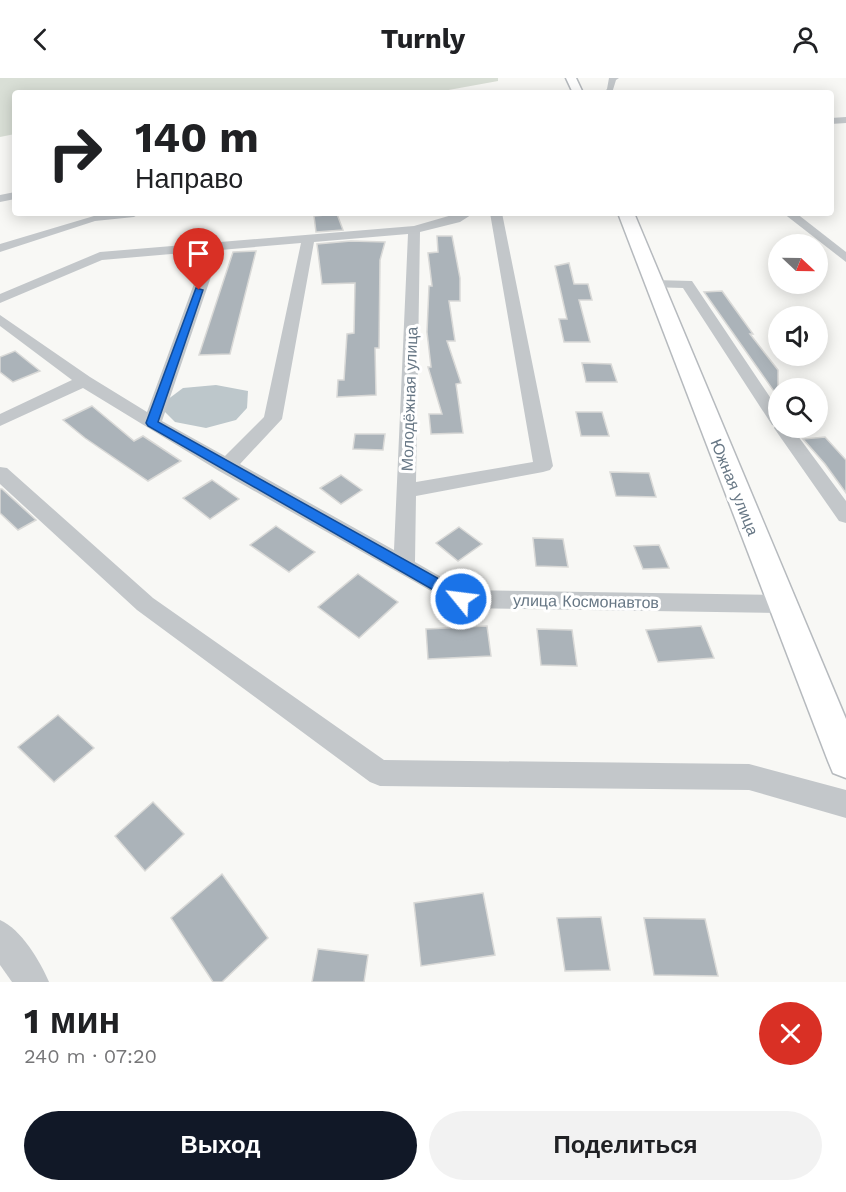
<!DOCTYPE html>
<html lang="ru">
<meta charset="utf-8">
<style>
:root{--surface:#fff;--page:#f2f2f2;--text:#202124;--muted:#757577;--accent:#111827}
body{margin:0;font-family:"Work Sans",sans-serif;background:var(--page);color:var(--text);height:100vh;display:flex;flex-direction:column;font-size:22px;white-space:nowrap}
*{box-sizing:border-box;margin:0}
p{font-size:20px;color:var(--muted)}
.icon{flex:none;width:33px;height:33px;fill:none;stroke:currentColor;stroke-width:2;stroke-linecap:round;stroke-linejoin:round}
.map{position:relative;height:904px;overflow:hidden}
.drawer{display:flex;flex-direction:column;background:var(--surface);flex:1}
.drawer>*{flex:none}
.top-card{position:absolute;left:12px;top:12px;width:822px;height:126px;border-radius:6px;box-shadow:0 3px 15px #0003;background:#fff;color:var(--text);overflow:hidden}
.needle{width:39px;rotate:112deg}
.controls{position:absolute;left:768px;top:156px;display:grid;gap:12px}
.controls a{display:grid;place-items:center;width:60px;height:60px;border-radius:50%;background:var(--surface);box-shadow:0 3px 15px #0003;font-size:30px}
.pin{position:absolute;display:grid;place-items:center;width:51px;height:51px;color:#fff;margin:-62px -26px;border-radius:50% 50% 50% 0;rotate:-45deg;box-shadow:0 0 6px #0007}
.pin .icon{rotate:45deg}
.me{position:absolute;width:66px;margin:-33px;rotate:299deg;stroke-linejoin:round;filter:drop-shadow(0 0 4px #0008)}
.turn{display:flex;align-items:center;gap:21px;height:126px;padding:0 24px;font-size:27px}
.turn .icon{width:78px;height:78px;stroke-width:2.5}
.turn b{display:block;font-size:42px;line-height:51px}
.round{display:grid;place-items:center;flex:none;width:63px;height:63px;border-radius:32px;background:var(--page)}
.summary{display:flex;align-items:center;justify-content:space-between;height:102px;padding:0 24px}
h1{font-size:36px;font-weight:700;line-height:45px}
.cta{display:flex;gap:12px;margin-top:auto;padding:12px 24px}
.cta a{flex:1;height:69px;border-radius:36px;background:var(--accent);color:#fff;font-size:24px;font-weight:700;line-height:69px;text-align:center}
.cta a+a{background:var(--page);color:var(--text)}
header{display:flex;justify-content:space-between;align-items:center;height:78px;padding:0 24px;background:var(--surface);font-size:27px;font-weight:700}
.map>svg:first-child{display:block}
.green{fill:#d9dfd6}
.water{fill:#bdc7cb}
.building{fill:#abb3b9;stroke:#d9d9d7;stroke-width:1.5}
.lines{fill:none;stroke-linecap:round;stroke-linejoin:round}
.major-casing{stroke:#b6babe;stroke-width:3}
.minor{fill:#c3c7ca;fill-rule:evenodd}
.major{fill:#fff;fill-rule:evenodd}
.route{fill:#1a73e8;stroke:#114b97;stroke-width:1.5}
.labels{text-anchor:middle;stroke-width:6;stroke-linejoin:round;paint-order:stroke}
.street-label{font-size:16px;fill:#677785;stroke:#fff}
</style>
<header><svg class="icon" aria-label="back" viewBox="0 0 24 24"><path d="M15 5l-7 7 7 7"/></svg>Turnly<svg class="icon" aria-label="person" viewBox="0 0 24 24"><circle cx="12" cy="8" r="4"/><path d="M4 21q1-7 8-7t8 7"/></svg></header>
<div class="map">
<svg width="846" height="904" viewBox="0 0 846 904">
<rect width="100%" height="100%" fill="#f8f8f5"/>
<path class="green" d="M0 0H498V3L432 15H15V56L0 59Z"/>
<path class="water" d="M216 307 248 313 247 330 236 342 206 350 175 344 159 328 183 310Z"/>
<g class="building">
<path d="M337 136 343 152 316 154 314 138Z"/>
<path d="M437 158H452L460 200V223H449L455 263H447L461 305 456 306 463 355 431 356 429 336H442L428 289H431L427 254 429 208H432L428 175 438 174Z"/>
<path d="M351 163 385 164 380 182 379 270H375L376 317 337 319 338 302H344L347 256 354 255 355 205 322 206 317 166Z"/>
<path d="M256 173 230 276 199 277 233 174Z"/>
<path d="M569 185 574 206H588L592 222H579L590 264H564L559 241H567L555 188Z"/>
<path d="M722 213 753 256H750L778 292V319L704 214Z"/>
<path d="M15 273 40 293 13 304 0 294V279Z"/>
<path d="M582 285 611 286 617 304H586Z"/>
<path d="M92 328 134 363 143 358 181 383 148 403 85 360 63 342Z"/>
<path d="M576 334H602L609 358H581Z"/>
<path d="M355 356H385L383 372 353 371Z"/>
<path d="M825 359 846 382V415L825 386 803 361Z"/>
<path d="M610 394 649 395 656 419 616 418Z"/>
<path d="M341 397 362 412 341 426 320 410Z"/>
<path d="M212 402 239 421 210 441 183 420Z"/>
<path d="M0 411H2L36 442 18 452 0 435Z"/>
<path d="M276 448 315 474 289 494 250 467Z"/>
<path d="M459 449 482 466 458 483 436 465Z"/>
<path d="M533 460 563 461 568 489 536 488Z"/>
<path d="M659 467 669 490 643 491 634 468Z"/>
<path d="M358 496 398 524 359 560 318 529Z"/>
<path d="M487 548 491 578 428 581 426 551Z"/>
<path d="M701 548 714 580 658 584 646 552Z"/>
<path d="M537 551 572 552 577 588 541 587Z"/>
<path d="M58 637 94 670 54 704 18 669Z"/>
<path d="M153 724 184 756 145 793 115 758Z"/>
<path d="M222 796 268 860 222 904H213L171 840Z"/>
<path d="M483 815 495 877 421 888 414 825Z"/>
<path d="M601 839 610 892 565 893 557 840Z"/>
<path d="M644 840 705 841 718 898 654 897Z"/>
<path d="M318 871 368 877 364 904H312Z"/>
</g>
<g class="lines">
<g class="major-casing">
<g id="major">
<path d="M566 0H576L583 15H573Z"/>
<path d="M618 135H634L846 641V700L833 695 828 683Z"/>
</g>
</g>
<g class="minor">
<path d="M609 0H619L616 2 612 15H603L607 11Z"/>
<path d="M846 39V45L831 46V40Z"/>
<path d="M15 114V121L0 124V117Z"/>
<path d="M104 135H140L134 139 95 143 0 174V166Z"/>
<path d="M459 135H474L460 144 420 154 416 404 533 384 490 135H502L553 388 550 392 543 394 416 418 415 484 464 512 783 517 791 520 795 526 791 532 783 535 461 530 219 393 83 310 0 348V336L72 302 0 248V237L90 299 147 334 206 173 102 182 0 225V216L100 174 414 148ZM408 156 394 472 240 386 282 341 314 164ZM301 165 264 339 225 378 162 343 220 172Z"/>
<path d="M783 135H796L846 174V184Z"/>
<path d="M654 202 692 203 778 331V350H792L846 423V445L839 443 774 350 775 348 772 347 683 210 649 209V203Z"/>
<path d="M0 389 7 390 153 520 384 682 749 686 846 712V740L749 712 380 708 370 704 137 532 0 406Z"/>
<path d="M0 842C21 851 40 883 49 904H12L0 887Z"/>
</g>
<use href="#major" class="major"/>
</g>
<path class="route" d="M196 210 203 212 158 344 466 516 469 521 466 525H456L148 348 146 345Z"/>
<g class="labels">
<g class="street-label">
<text transform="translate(409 321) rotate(-88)" y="6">Молодёжная улица</text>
<text transform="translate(735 409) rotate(68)" y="6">Южная улица</text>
<text transform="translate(586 523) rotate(1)" y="6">улица Космонавтов</text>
</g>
</g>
</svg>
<div class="controls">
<a><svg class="needle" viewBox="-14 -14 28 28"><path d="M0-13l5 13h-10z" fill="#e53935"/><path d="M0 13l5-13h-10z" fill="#757577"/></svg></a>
<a><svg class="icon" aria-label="sound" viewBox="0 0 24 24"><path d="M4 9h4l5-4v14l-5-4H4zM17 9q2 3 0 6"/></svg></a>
<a><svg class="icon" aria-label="search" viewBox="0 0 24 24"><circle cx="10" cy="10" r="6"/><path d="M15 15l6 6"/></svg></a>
</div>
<div class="pin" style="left:199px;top:212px;background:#d93025"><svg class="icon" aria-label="arrive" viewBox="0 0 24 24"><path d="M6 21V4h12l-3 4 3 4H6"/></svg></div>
<svg class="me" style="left:461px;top:521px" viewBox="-20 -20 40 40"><circle r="17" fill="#1a73e8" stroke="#fff" stroke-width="3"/><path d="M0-11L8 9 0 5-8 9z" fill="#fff"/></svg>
<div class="top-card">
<div class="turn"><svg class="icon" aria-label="right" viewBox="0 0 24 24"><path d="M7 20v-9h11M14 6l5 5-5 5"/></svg><div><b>140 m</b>Направо</div></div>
</div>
</div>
<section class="drawer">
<div class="summary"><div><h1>1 мин</h1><p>240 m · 07:20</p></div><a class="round" style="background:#d93025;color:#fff"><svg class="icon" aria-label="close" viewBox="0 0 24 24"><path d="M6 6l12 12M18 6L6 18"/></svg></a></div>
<div class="cta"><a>Выход</a><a>Поделиться</a></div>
</section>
